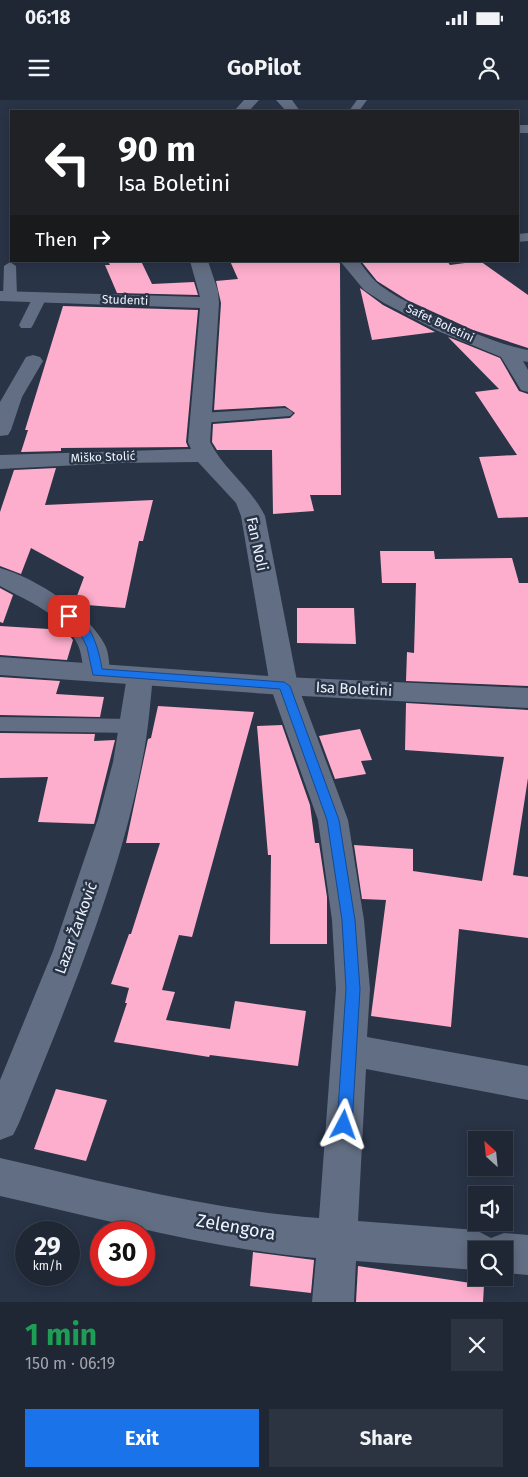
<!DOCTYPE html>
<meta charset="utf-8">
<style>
:root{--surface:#1f2735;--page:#2c3341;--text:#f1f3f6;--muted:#a1a5ad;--line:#3c4450;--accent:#1a73e8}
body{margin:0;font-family:"Fira Sans",sans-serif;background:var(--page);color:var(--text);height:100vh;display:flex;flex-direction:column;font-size:19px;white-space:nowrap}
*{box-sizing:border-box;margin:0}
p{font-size:16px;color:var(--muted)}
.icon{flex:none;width:28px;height:28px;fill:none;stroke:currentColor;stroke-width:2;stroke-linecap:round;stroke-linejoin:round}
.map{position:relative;height:1202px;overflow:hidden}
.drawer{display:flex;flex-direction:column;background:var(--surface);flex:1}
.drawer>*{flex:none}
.guide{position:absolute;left:10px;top:10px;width:509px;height:152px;border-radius:0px;box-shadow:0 2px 12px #0003,0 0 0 1px var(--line);background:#202124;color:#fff;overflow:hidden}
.needle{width:32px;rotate:333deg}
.buttons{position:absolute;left:468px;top:1031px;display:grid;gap:10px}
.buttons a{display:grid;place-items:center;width:45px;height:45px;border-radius:0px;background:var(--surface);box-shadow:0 2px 12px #0003,0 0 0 1px var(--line);font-size:25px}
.speed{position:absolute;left:15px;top:1121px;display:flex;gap:10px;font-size:25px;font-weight:700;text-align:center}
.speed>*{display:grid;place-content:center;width:65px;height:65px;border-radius:50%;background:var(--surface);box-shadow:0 2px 12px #0003,0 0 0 1px var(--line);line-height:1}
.speed small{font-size:12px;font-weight:400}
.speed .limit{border:8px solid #d22;background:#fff;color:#111}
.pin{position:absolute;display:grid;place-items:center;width:42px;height:42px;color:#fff;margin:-21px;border-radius:10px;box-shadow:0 2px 8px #0006}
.me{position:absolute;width:55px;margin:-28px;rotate:4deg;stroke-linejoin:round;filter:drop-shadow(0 0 4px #0008)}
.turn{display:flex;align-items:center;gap:18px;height:105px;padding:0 25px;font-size:22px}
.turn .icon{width:65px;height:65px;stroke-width:2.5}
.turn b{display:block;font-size:35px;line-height:42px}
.then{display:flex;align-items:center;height:48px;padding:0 25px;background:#0003;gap:10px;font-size:19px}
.round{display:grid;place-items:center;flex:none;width:52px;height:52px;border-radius:0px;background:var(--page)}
.headline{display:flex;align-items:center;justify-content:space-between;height:85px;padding:0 25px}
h1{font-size:30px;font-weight:700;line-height:38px;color:#1e9e55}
.cta{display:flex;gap:10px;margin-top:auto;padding:10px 25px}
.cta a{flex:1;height:58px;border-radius:0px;background:var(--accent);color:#fff;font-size:20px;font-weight:700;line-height:58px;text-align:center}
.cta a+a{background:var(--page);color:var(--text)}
.status{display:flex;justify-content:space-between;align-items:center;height:35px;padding:0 25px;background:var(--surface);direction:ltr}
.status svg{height:14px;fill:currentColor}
header{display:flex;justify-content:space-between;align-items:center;height:65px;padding:0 25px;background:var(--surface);font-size:22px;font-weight:700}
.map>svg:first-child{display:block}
.building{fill:#fcaecc}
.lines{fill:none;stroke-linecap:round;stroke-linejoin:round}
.lane{fill:#626e83;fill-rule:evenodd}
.street{fill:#626e83;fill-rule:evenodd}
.secondary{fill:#626e83;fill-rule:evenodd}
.route{fill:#1a73e8;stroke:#114b97}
.labels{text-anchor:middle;stroke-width:5;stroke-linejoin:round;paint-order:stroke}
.far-street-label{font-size:12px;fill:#edf3fd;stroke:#293447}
.street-label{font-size:15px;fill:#edf3fd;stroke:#293447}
.near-street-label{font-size:18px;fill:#edf3fd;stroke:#293447}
</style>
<div class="status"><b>06:18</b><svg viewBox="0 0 49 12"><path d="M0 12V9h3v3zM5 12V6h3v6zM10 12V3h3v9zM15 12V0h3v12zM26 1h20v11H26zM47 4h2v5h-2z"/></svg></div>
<header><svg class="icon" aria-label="menu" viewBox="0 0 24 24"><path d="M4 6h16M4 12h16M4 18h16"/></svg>GoPilot<svg class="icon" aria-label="person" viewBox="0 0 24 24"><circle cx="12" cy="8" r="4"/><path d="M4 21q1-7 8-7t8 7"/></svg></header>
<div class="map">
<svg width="528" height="1202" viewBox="0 0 528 1202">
<rect width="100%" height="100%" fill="#293447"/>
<g class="building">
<path d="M108 161H141L152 184 194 182 198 195 117 193 105 165H110Z"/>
<path d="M230 161H338L340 164 341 395H310L314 411 273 414 272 350H217L212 342 213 324 290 318 295 313 285 306 214 310 221 203 216 181 238 179Z"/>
<path d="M361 161H447L450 165 480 161 528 195V248L473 230 407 200 377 181Z"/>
<path d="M360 188 383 205 435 232 372 240Z"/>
<path d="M63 206 198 210 186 342 188 347 61 348V351L21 352 28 330H25Z"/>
<path d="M448 237 500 258 519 291 528 294V417L498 418 479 357 517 355 475 292 499 289Z"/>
<path d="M56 368 45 405 153 400 143 441H139L125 508 74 504 84 477 31 448 21 474 0 466V412L14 370Z"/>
<path d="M380 451H434L435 459 512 458 519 483H528V586L406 581 407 552 414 553 416 483H382Z"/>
<path d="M0 488 13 495 3 523 0 522Z"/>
<path d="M297 508H354L356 544 297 543Z"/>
<path d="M0 526 65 530 73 540 67 560 0 555Z"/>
<path d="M0 577 60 581 56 594 104 597 100 617 0 615Z"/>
<path d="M406 603 528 610V678L513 775 528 777V838L459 829 451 927 371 916 386 800 362 799 354 745 413 749V771L482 781 504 657 405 650Z"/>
<path d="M158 606 254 612 192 837 179 835 162 890 175 892 166 920 230 929 235 901 306 911 298 966 210 955 209 957 114 942 127 903H125L129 888 111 884 129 834H131L160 743H126L148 639 151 638Z"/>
<path d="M282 625 310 705 315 743H319L327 797V844H270L271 755H268L257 626Z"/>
<path d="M360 629 372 660 361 661 366 674 335 679 319 636Z"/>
<path d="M0 633 95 634 94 641 115 640 94 724 38 722 48 677 0 678Z"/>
<path d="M56 989 107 1000 86 1061 34 1049Z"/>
<path d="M253 1152 314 1160 311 1193 250 1186Z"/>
<path d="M358 1166 484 1185 483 1202H356Z"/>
</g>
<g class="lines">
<g class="lane">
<path d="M357 0H367L359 11H349Z"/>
<path d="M528 133V141L518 142V134Z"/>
<path d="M10 162 16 166 17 196 10 200 3 196 4 166Z"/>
<path d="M40 193 47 197 33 225 31 228H21L19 225 33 197Z"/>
<path d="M285 308 290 310 293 313 290 316 201 323 193 318 201 313Z"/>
<path d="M0 617 132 619 139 621 142 626 139 631 132 633 0 631Z"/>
</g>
<g class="street">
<path d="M244 0H259L249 11H234Z"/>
<path d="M276 0H292L300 11H286Z"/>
<rect x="518" y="25" width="10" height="8"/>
<path d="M190 161H208L218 191 219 203 210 342C224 370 251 387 265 416L298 586 348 720 364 820 370 889 367 937 528 966V1000L366 969 358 1121 476 1130 491 1138 504 1133 528 1135V1175L504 1173V1150H476V1170L356 1161 354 1202H312L316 1158C209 1149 104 1119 0 1096V1058C105 1082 211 1110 319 1118L336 889 332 820 318 720 270 586 241 416 236 403 198 362 119 363 0 369V355L191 349 188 342 200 208 0 201V191L200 197Z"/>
<path d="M340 161H359C364 168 370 176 376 182 401 204 495 245 528 250V262L523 261 528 270V292L521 290 501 257 438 231 384 203 364 190Z"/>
<path d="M33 255 40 257 43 261 22 297 11 330 8 335 0 336V302L26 257Z"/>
<path d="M0 468C36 478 88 512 105 545 109 553 109 563 110 572L106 578 97 581 88 578C81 568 83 556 78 545 64 515 27 501 0 486Z"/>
<path d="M140 567 150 570 153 576C150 605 148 634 142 662 118 785 66 907 19 1023L13 1035 0 1040V980L53 851 98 719 113 662 127 576 130 570Z"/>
</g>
<path class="secondary" d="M0 557 284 577 528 588V608L284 595 0 575Z"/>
</g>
<path class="route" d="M69 512C91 519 99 550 102 569L284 582 290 586 339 720 355 820 360 889 352 1025 350 1030 344 1032 339 1030 337 1025 346 889 342 820 327 720 280 589 93 575 87 547 79 531 64 516Z"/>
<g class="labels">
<g class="far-street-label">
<text transform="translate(125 200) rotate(2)" y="4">Studenti</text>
<text transform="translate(440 223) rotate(25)" y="4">Safet Boletini</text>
<text transform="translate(103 357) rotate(-2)" y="4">Miško Stolić</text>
</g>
<g class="street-label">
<text transform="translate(257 444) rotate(78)" y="5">Fan Noli</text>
<text transform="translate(354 589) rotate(3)" y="5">Isa Boletini</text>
<text transform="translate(76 828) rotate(-70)" y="5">Lazar Žarković</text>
</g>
<g class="near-street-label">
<text transform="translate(236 1127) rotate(10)" y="6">Zelengora</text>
</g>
</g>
</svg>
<div class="buttons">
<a><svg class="needle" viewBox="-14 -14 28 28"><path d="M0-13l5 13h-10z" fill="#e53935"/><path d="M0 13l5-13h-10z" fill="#a1a5ad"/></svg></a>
<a><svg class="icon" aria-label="sound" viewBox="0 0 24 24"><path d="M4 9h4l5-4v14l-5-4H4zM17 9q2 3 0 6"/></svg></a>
<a><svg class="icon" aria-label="search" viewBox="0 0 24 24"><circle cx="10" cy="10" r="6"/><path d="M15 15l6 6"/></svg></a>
</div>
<div class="speed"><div>29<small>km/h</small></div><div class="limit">30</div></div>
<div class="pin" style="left:69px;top:516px;background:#d93025"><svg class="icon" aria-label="arrive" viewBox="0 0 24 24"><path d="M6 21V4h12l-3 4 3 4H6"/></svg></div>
<svg class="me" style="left:344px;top:1025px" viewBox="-20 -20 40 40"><path d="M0-17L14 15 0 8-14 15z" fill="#1a73e8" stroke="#fff" stroke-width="4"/></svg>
<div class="guide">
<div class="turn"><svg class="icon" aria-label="left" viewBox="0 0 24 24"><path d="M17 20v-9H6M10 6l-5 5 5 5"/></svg><div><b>90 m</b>Isa Boletini</div></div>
<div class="then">Then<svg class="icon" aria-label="right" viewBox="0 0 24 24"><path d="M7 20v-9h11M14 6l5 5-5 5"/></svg></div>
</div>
</div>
<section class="drawer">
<div class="headline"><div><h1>1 min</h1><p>150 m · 06:19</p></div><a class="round"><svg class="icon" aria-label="close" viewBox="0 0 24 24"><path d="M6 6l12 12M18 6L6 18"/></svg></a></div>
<div class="cta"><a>Exit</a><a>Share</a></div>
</section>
